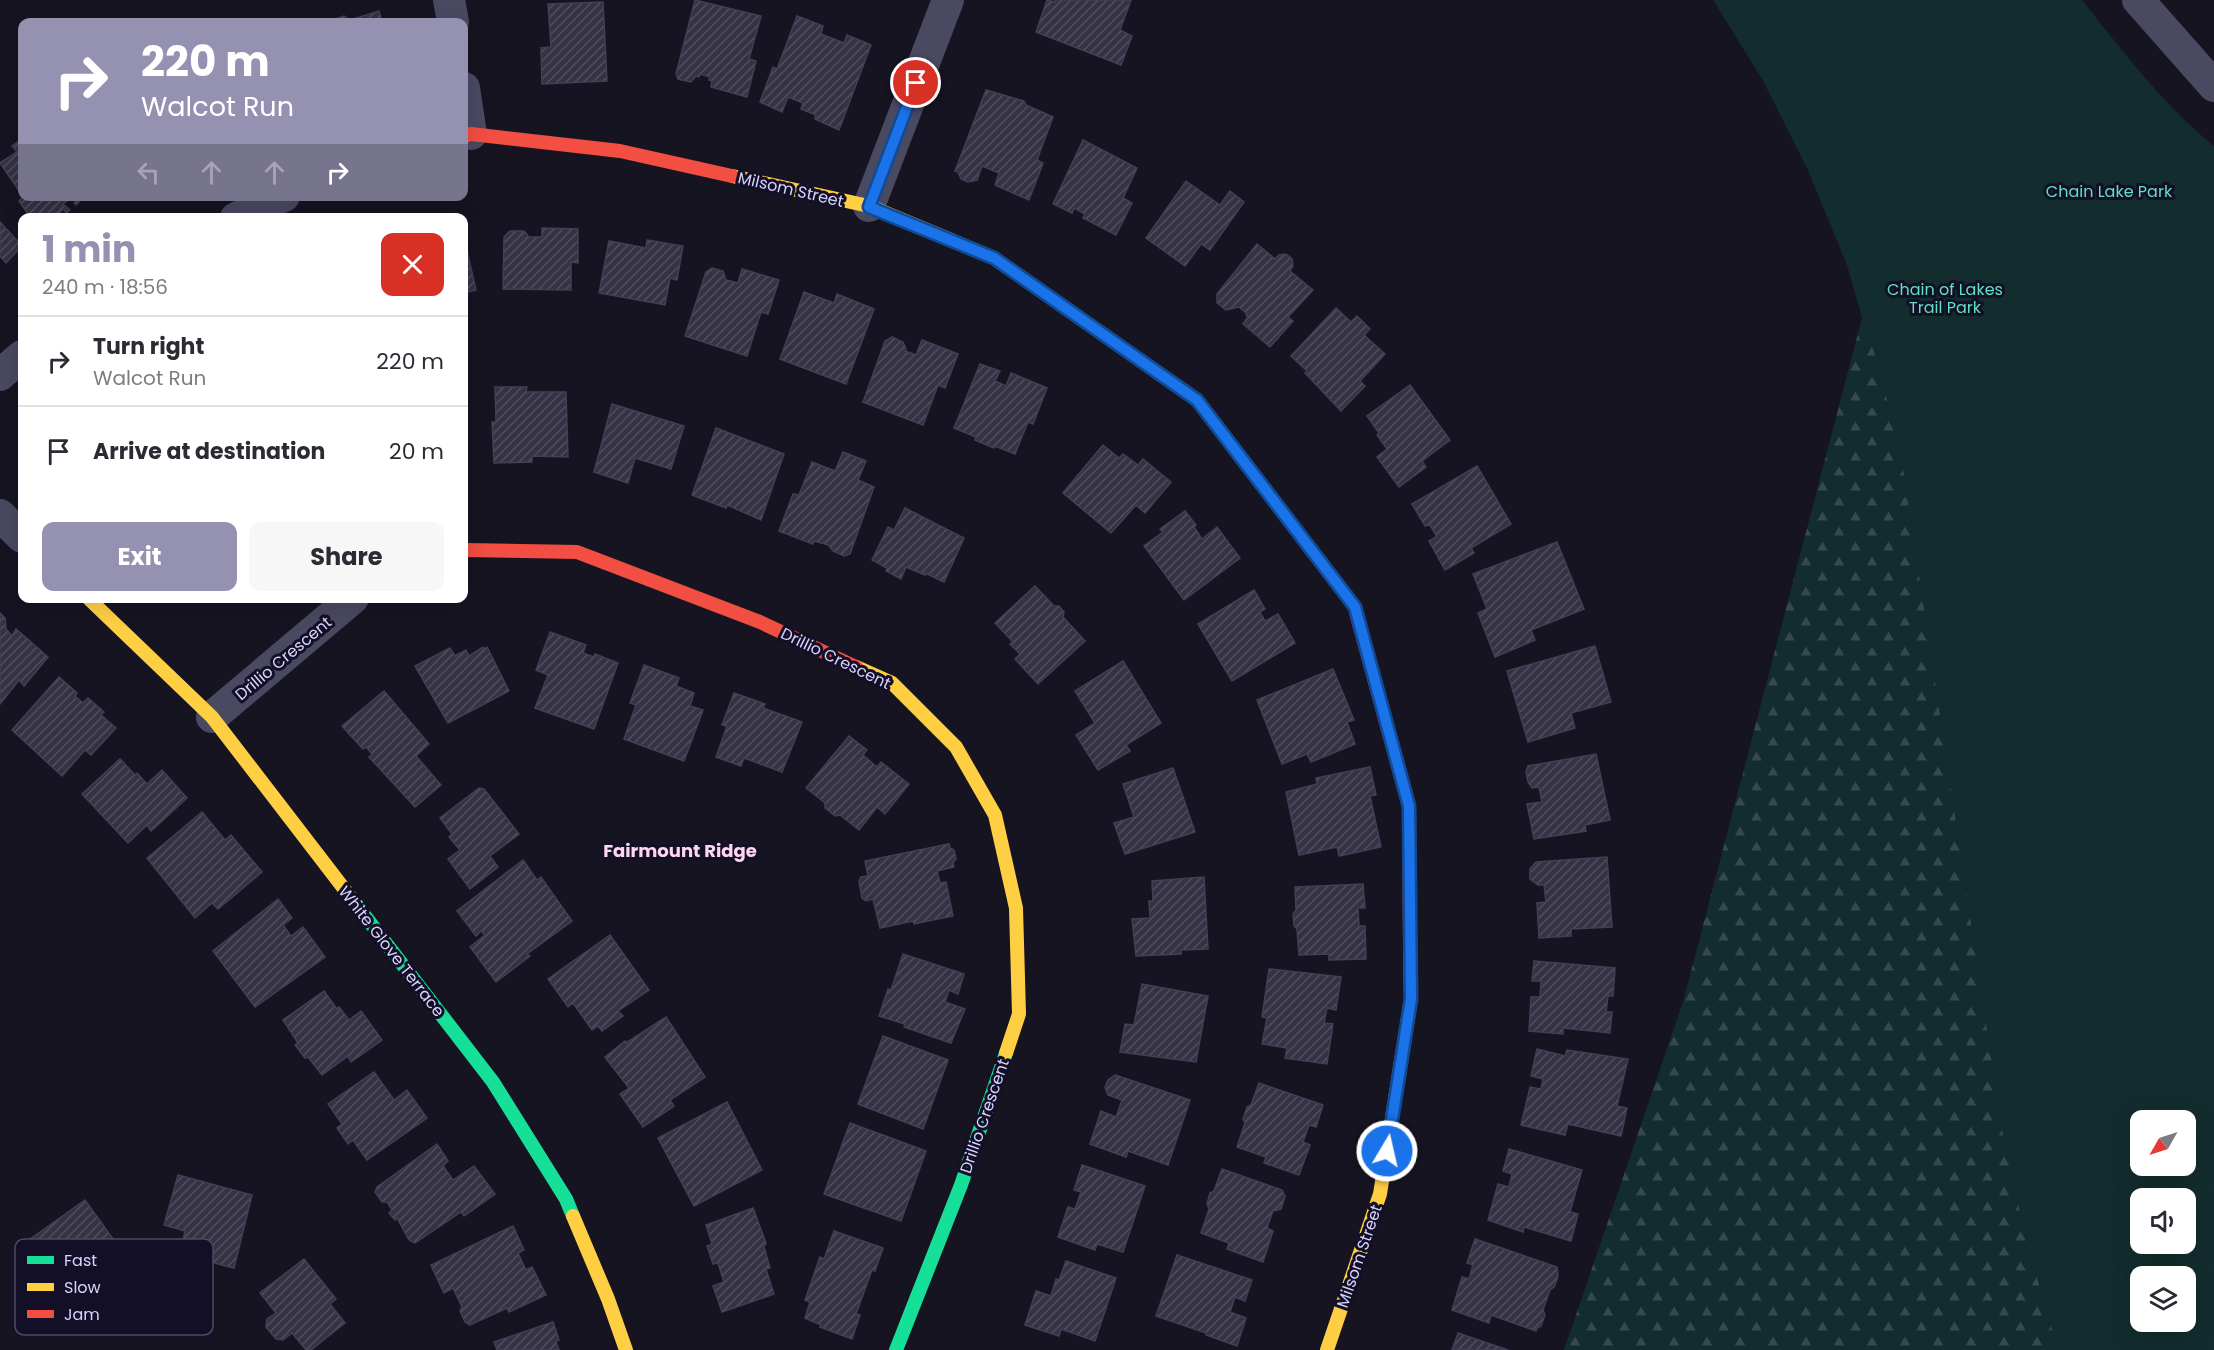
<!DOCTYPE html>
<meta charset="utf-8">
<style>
:root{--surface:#fff;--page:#f7f7f7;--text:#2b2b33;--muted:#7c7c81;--line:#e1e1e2;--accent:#9591b1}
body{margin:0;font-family:Poppins,sans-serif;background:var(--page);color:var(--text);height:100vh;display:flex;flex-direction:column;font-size:22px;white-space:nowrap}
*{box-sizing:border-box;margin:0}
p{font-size:20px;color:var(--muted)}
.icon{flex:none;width:33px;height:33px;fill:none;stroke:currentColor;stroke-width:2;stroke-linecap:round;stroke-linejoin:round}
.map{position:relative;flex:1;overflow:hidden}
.side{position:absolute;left:18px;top:213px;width:450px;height:390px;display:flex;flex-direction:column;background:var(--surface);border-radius:12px;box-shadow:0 6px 24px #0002}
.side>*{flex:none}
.banner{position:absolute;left:18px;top:18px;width:450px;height:183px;border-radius:12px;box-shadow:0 6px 24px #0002;background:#9591b1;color:#fff;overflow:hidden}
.needle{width:39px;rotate:231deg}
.controls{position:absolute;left:2130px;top:1110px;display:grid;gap:12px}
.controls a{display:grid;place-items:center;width:66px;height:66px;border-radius:12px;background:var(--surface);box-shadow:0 6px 24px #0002;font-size:30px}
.pin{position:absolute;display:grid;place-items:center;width:51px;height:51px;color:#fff;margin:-26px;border:3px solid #fff;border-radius:50%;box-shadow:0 2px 6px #0007}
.me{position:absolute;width:66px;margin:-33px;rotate:9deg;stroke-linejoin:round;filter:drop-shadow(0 0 4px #0008)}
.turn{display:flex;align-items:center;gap:21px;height:126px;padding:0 24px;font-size:27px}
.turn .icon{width:78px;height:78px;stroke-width:2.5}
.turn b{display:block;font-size:42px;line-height:51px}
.lanes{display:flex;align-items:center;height:57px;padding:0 24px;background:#0003;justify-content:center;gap:30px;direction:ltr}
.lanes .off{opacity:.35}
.round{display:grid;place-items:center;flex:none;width:63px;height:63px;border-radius:12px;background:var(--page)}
.summary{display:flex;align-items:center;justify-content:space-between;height:102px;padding:0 24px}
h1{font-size:36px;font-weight:700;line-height:45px;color:var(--accent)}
.cta{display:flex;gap:12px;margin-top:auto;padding:12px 24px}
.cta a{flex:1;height:69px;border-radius:12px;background:var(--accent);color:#fff;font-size:24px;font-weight:700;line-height:69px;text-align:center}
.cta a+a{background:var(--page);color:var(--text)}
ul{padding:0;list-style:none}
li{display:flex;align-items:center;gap:18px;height:90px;padding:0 24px;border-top:2px solid var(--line)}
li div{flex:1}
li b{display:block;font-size:22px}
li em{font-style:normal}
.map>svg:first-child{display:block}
.forest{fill:url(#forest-firs)}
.park{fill:#132c2d;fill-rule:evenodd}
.building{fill:url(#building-hatch);stroke:#433f54;stroke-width:1.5}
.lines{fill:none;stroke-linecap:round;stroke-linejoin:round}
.street{stroke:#4a4962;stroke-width:32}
.fast{stroke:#16e098;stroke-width:14}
.slow{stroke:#ffcf43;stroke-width:14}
.jam{stroke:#f24e42;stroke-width:14}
.route-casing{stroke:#114b97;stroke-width:15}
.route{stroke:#1a73e8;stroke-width:10}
.labels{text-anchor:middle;stroke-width:6;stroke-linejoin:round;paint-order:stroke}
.street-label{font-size:16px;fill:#d9d4ff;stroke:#130f26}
.park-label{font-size:16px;fill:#5fe0c0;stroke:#130f26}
.neighbourhood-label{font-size:18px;font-weight:bold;fill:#ffd6f0;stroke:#130f26}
.key{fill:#130f26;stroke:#4e4a67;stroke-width:1.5}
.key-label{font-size:16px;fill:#d9d4ff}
</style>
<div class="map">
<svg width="2214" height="1350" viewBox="0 0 2214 1350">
<defs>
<pattern id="forest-firs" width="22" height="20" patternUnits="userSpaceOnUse" patternTransform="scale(1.5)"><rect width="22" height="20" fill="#132c2d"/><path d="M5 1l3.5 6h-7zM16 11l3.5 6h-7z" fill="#354a4c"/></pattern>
<pattern id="building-hatch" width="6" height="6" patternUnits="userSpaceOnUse" patternTransform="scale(1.5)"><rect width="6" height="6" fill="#343243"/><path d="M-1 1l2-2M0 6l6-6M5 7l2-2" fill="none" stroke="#514f5f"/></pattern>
</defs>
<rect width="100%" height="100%" fill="#161421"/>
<path class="forest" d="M1895 277 2110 1350H1564L1683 1002 1862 318Z"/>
<path class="park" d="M1713 0H2082C2123 51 2163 105 2214 146V1350H2058L2026 1240 2002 1130 1903 468 1879 366 1862 318 1847 265 1807 168 1762 79ZM2140 1120H2186V1166H2140ZM2140 1198H2186V1244H2140ZM2140 1276H2186V1322H2140Z"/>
<g class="building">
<path d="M695 0 761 16 749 59 756 61 747 97 711 87 712 81 709 80 710 77 700 74 699 77 696 76 691 82 678 79 676 74Z"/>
<path d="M1047 0 1055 2V0H1131L1120 30 1132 36 1121 65 1036 32Z"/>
<path d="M603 2 607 81 542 84 541 48 551 47 548 4Z"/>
<path d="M379 11 382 22H331L332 20 344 16 350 20Z"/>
<path d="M797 16 823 26 821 34 844 43 847 35 871 45 839 130 815 119 816 115 801 109 803 103 788 97 782 112 760 102 773 67 777 69Z"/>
<path d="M986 90 1024 101 1026 105 1053 117 1037 160 1043 163 1029 200 995 185 999 173 982 166 977 180 968 182 961 179 958 172 955 171Z"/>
<path d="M22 139V195L0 163 17 152 12 146Z"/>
<path d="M1083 140 1137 168 1123 198 1132 203 1116 235 1083 218 1085 214 1074 208 1072 213 1053 204Z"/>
<path d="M1186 181 1220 205 1230 191 1244 202 1210 250 1201 244 1185 266 1146 238Z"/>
<path d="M24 196H75L79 202 76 205 74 203 76 202 73 197 63 204 70 210 66 213 64 209 53 218H31L19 201Z"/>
<path d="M0 222 22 246 6 263 0 256Z"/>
<path d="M542 228 578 229V263L571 262V290L503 289 504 237 510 231H524L529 237H542Z"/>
<path d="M464 237 476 290 464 293Z"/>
<path d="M647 240 683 246 677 280 670 278 665 305 599 293 609 241 646 248Z"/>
<path d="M1257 244 1275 259 1279 255 1286 254 1292 259 1293 266 1290 271 1313 290 1288 317 1293 321 1270 347 1243 324 1248 317 1246 315 1247 314 1239 307 1226 310 1217 303V294Z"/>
<path d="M712 268 723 271 726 280 738 283 742 269 779 280 768 314 761 312 747 356 685 336 706 272Z"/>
<path d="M804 292 834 303 837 294 874 309 846 384 780 359Z"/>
<path d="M1336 308 1351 322 1357 316 1370 329 1364 335 1385 354 1360 381 1365 386 1341 411 1305 373 1307 371 1291 356Z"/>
<path d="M892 337 903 342 906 349 905 351 916 355 922 340 958 354 945 388 938 385 923 425 863 402 885 341Z"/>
<path d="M980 364 1000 371 995 381 1006 386 1011 373 1047 388 1033 424 1028 422 1015 454 995 446 994 448 975 440 976 437 954 428Z"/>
<path d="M1410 385 1450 440 1422 461 1426 467 1399 487 1377 457 1387 449 1377 435 1379 433 1367 416Z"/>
<path d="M495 387H527L526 392H566L568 457 532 456V462L494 463 492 422H496Z"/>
<path d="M612 404 684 426 671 469 635 458 628 483 594 472Z"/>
<path d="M716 428 784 454 761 520 727 505 726 508 692 495Z"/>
<path d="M1103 445 1119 458 1123 454 1138 465 1143 459 1171 482 1145 513 1136 505 1111 533 1063 493Z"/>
<path d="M843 452 866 461 858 480 874 487 850 554 844 556 833 551 829 546V545L814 541 813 544 779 531 793 494 799 495 812 462 835 471Z"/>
<path d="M1477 466 1511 524 1471 548 1474 553 1445 570 1429 541 1436 537V535L1430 525 1425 526 1412 504Z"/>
<path d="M905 508 964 538 944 582 925 573V575L906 567 901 579 886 571 887 568 872 560 888 527 894 530Z"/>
<path d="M1185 511 1196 525 1194 527 1202 539 1217 527 1240 558 1184 600 1144 546 1163 532 1160 529Z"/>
<path d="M1557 542 1584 609 1531 630 1535 640 1495 657 1478 613 1487 609 1473 574Z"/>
<path d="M1035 586 1054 606H1059L1064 612 1063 617 1085 641 1038 684 1015 659 1020 654 1010 644 1013 642 995 623Z"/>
<path d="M1254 590 1265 609 1260 612 1265 621 1278 614 1295 643 1232 681 1198 624Z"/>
<path d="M0 613 5 618 6 629 12 636 16 629 48 657 24 686 19 680 0 704Z"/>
<path d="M550 632 586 645 583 653 594 657 595 654 618 663 594 729 535 708 548 675 536 670Z"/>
<path d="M1595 646 1611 702 1571 713 1575 728 1528 742 1507 671Z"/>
<path d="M483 647 484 649 487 647 509 691 448 723 415 666 450 648 455 656 466 650 469 656Z"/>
<path d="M1123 661 1161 723 1126 745 1130 751 1098 770 1076 735 1095 723 1075 691Z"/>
<path d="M644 665 679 678 676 686 694 693 690 706 703 710 684 761 624 739 636 705 630 703Z"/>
<path d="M1333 669 1354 720 1347 722 1355 744 1311 762 1307 754 1282 764 1257 700Z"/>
<path d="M59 677 77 693 75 696 83 703 88 698 104 712 101 715 116 728 91 755 85 750 62 776 12 730Z"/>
<path d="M384 691 429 744 416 756 441 785 415 807 369 757 372 754 366 747 363 749 342 726Z"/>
<path d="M734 693 765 704 763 708 802 722 782 772 744 758 741 766 716 757 727 726 722 725Z"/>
<path d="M849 736 867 750 863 755 877 767 881 762 909 784 885 814 877 807 859 830 840 815 835 816 825 808V803L806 788Z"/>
<path d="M1596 754 1610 820 1585 825 1586 831 1534 839 1527 804 1542 802 1539 787 1532 788 1528 782 1526 772 1528 766Z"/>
<path d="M120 759 135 775 137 773 147 784 162 770 187 798 151 831 147 825 128 843 82 794Z"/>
<path d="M1370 767 1376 795 1370 796 1381 847 1339 856 1337 847 1299 855 1286 792 1317 784 1316 778Z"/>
<path d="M1173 768 1195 832 1125 854 1114 823 1134 817 1123 784Z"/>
<path d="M479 788 484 789 519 834 490 856 498 867 470 889 448 859 460 850 449 837 452 834 440 818Z"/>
<path d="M202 812 225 840 231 835 262 872 218 909 212 903 195 918 147 858Z"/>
<path d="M949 844 950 848 954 850 956 859 953 863 954 867 937 871 940 883 946 882 953 916 914 924 913 921 880 928 873 899 866 901 862 898 859 881 861 877 868 876 865 861Z"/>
<path d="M1607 857 1612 927 1571 929V936L1539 938 1537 903 1546 902 1544 885H1538L1530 879V869L1536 862Z"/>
<path d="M523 860 537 880 541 877 572 921 527 954 530 956 496 982 470 947 485 935 481 931 476 936 457 911Z"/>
<path d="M1204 877 1208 949 1181 950V954L1136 956 1132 919 1150 918 1149 901H1153L1152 881Z"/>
<path d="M1363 884 1365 908H1358L1359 926H1365L1366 959 1329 960V954L1299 955 1297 929 1294 926 1293 914 1296 910 1295 887Z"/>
<path d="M278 899 292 918 283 925 291 936 303 927 325 957 255 1007 213 951Z"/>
<path d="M610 935 649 990 618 1011 623 1016 602 1031 598 1026 592 1030 573 1003 568 1007 548 979Z"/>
<path d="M903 954 964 974 958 994 949 990 945 1002 965 1009 951 1043 904 1027 905 1024 879 1016 888 989 891 990Z"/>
<path d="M1534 961 1615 968 1613 996H1608L1606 1012H1612L1610 1033 1563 1028V1034L1529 1031 1531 997H1540L1541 981H1532Z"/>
<path d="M1269 969 1341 977 1336 1010 1327 1008 1324 1023 1333 1024 1327 1064 1285 1058 1287 1048 1262 1044 1267 1018 1262 1017Z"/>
<path d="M1142 984 1208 996 1196 1062 1120 1052 1125 1024 1134 1025Z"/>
<path d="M324 991 337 1009 339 1007 349 1020 361 1011 382 1040 351 1062 348 1056 322 1075 308 1057 305 1058 295 1045 298 1043 283 1020Z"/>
<path d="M666 1017 705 1077 670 1100 674 1106 643 1127 620 1094 629 1088 605 1057 625 1041 626 1043Z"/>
<path d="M883 1036 948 1060 923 1129 858 1104Z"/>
<path d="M1537 1049 1565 1056 1567 1050 1628 1059 1617 1106 1627 1108 1621 1136 1568 1124 1565 1135 1521 1125 1530 1087 1541 1089 1543 1079 1531 1076Z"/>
<path d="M374 1072 394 1100 407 1090 427 1118 367 1160 353 1140 348 1144 337 1128 342 1124 328 1104Z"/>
<path d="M1115 1075 1190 1100 1168 1165 1128 1151 1126 1157 1090 1144 1101 1111 1116 1117 1122 1100 1108 1095 1105 1087 1108 1080Z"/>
<path d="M1259 1083 1323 1105 1316 1127 1309 1125 1303 1142 1310 1145 1299 1175 1264 1163 1266 1157 1237 1147 1245 1123 1243 1119 1247 1107 1251 1105Z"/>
<path d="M727 1102 762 1170 694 1206 658 1138Z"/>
<path d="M850 1123 926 1151 901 1221 824 1194Z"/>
<path d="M437 1144 448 1161 443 1166 453 1180 474 1166 495 1194 464 1216 461 1212 415 1243 409 1240 397 1218 395 1220 389 1213 392 1210 387 1202H382L375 1192 377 1187Z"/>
<path d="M1509 1149 1582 1170 1570 1212 1578 1214 1571 1241 1524 1227 1523 1232 1488 1220 1498 1184 1509 1187 1512 1174 1503 1171Z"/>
<path d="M1082 1165 1145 1186 1123 1252 1097 1244 1095 1250 1058 1237 1068 1207 1075 1209 1081 1192 1074 1190Z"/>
<path d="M1222 1169 1282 1190 1285 1196 1281 1209 1273 1211 1267 1228 1273 1231 1263 1262 1227 1249 1229 1243 1201 1233 1209 1209 1207 1204 1210 1193 1214 1191Z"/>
<path d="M178 1175 252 1195 234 1268 195 1258 198 1244 183 1241 185 1231 164 1225Z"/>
<path d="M85 1200 131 1264 68 1309 22 1245Z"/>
<path d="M753 1208 766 1243 764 1247 770 1268 766 1269 774 1294 722 1312 713 1286 724 1282 718 1263 713 1264 707 1246 712 1244 706 1225Z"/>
<path d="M513 1226 524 1250 518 1253 526 1270 532 1267 546 1295 509 1312 507 1308 470 1325 465 1322 460 1311 462 1307 453 1288 444 1293 431 1265Z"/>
<path d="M834 1231 883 1248 875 1271 872 1270 856 1314 860 1315 852 1339 820 1327 821 1325 805 1318 810 1302 805 1300 820 1257 824 1259Z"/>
<path d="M1475 1239 1557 1267 1558 1277 1554 1287 1550 1290 1543 1310 1545 1315 1541 1326 1537 1328 1536 1331 1491 1315 1489 1323 1452 1310 1462 1277 1469 1279 1473 1265 1467 1263Z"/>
<path d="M1177 1255 1252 1280 1245 1301 1235 1297 1230 1312 1246 1318 1237 1346 1206 1335V1333L1156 1316Z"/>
<path d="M304 1259 336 1299 330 1304 345 1323 311 1350H306L292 1333 283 1340 276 1339 266 1327 267 1319 276 1313 260 1293Z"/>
<path d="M1066 1261 1116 1278 1095 1341 1061 1329 1059 1336 1025 1325 1036 1291 1051 1296 1056 1279 1059 1280Z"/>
<path d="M553 1322 559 1340 556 1342 559 1350H497L494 1342Z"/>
<path d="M1458 1333 1508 1350H1452Z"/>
</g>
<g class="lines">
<g class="street">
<path d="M449 0 453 22"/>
<path d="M2138 0 2214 86"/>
<path d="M464 88 471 134"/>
<path d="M869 206 948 0"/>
<path d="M236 218 284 196"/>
<path d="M0 375 22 356"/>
<path d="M0 515 22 537"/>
<path d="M212 717 353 598"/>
</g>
<g class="fast">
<path d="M951 240 994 258 1197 400 1355 607 1357 616"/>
<path d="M355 903 493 1082 566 1199 573 1216"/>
<path d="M896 1350 961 1185 1006 1053"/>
</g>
<g class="slow">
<path d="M732 176 869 206 951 240"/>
<path d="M88 598 212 717 355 903"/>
<path d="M856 667 892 683 956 747 995 815 1016 908 1019 1014 1006 1053"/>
<path d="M573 1216 608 1299 626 1350"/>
<path d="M1327 1350 1380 1194 1411 999 1410 946"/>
</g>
<g class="jam">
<path d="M464 136 471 134 620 151 732 176"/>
<path d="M464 550 577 552 760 622 856 667"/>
<path d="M1357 616 1409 806 1410 946"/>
</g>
</g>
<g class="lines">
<g class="route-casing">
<path id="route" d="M916 83 869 207 994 258 1197 400 1355 607 1409 806 1411 999 1387 1151"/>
</g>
<use href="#route" class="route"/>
</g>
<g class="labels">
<g class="street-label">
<text transform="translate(791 189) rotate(13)" y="6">Milsom Street</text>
<text transform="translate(283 658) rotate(-40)" y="6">Drillio Crescent</text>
<text transform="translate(836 658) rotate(26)" y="6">Drillio Crescent</text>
<text transform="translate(392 951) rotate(52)" y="6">White Glove Terrace</text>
<text transform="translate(984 1116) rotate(-71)" y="6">Drillio Crescent</text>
<text transform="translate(1359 1256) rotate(-71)" y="6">Milsom Street</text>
</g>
<g class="park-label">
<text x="2109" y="197">Chain Lake Park</text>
<text x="1945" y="295">Chain of Lakes<tspan x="1945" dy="18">Trail Park</tspan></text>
</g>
<g class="neighbourhood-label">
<text x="680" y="857">Fairmount Ridge</text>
</g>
</g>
<rect x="15" y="1239" width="198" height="96" rx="9" class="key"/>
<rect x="27" y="1256" width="27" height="8" fill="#16e098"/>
<rect x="27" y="1283" width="27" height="8" fill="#ffcf43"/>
<rect x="27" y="1310" width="27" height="8" fill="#f24e42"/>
<g class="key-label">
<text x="64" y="1266">Fast</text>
<text x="64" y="1293">Slow</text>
<text x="64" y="1320">Jam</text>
</g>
</svg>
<div class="controls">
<a><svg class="needle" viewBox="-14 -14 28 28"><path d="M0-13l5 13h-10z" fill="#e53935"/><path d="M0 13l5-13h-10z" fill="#7c7c81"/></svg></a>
<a><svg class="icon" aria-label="sound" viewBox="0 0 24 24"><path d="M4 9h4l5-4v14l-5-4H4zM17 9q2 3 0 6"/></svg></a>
<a><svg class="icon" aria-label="layers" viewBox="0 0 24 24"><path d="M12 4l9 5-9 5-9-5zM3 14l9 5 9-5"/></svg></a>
</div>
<div class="pin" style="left:916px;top:83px;background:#d93025"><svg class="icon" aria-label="arrive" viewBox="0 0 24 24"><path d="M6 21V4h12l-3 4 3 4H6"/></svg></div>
<svg class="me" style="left:1387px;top:1151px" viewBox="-20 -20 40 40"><circle r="17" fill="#1a73e8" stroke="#fff" stroke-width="3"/><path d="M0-11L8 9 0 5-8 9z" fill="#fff"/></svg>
<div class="banner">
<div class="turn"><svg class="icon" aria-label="right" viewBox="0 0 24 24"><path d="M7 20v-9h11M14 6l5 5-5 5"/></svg><div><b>220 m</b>Walcot Run</div></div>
<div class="lanes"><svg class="icon off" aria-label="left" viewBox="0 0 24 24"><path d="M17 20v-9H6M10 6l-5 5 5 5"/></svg><svg class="icon off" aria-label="ahead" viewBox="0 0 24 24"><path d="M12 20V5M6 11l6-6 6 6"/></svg><svg class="icon off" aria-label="ahead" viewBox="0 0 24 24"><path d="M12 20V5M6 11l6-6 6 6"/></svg><svg class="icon" aria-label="right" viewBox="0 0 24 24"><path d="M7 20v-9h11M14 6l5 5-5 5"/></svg></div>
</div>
<section class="side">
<div class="summary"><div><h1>1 min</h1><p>240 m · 18:56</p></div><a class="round" style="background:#d93025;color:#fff"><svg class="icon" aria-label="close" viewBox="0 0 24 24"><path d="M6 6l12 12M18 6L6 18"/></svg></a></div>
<ul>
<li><svg class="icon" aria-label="right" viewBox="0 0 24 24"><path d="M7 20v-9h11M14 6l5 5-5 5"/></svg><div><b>Turn right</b><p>Walcot Run</p></div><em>220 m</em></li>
<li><svg class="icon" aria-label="arrive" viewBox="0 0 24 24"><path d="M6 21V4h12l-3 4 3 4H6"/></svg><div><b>Arrive at destination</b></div><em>20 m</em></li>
</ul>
<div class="cta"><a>Exit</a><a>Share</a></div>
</section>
</div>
